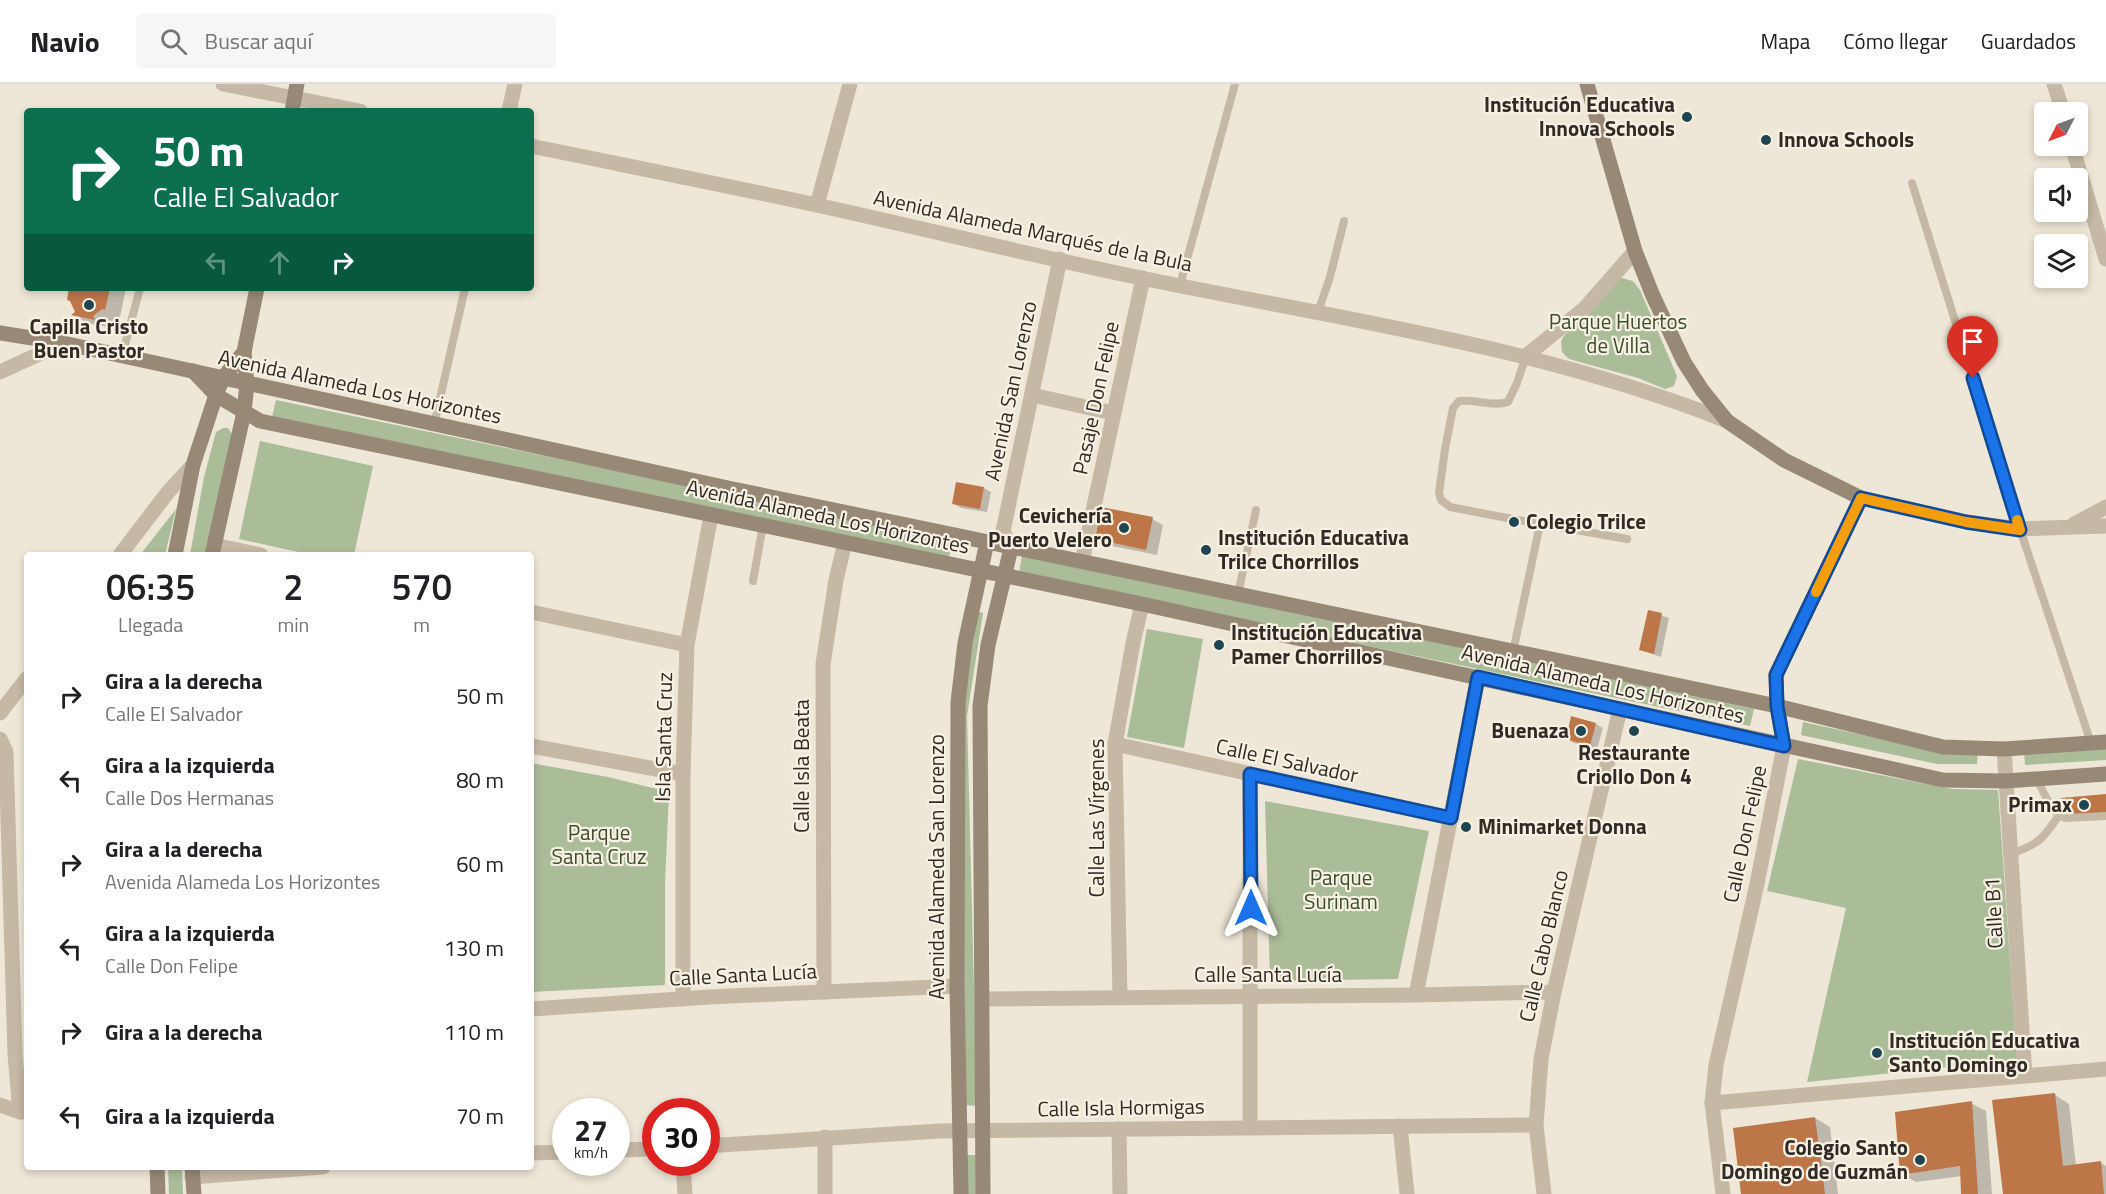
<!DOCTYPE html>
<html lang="es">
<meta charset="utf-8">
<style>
:root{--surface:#fff;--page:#f6f6f6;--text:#202124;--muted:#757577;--line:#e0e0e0}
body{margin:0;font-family:"Titillium Web",sans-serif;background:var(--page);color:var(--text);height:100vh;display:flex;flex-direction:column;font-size:22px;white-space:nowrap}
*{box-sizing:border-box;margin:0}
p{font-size:20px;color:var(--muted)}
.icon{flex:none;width:33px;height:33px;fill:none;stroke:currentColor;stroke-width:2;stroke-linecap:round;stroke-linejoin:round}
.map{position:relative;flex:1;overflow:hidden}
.panel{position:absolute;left:24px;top:468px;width:510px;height:618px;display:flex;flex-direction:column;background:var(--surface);border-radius:6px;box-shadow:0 3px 9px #0003}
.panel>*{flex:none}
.top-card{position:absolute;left:24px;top:24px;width:510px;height:183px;border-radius:6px;box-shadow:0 3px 9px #0003;background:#0b6e4f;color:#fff;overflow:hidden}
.needle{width:39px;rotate:228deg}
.buttons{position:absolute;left:2034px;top:18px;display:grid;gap:12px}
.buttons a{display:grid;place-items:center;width:54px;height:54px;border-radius:6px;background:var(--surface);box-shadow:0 3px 9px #0003;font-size:30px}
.speed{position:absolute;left:552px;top:1014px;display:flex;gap:12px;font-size:30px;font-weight:700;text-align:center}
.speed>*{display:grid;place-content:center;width:78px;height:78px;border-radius:50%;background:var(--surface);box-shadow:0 3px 9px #0003;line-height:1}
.speed small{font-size:15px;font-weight:400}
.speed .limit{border:9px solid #d22;background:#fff;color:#111}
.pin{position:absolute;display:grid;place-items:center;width:51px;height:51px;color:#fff;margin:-62px -26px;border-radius:50% 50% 50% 0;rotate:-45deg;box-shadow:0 0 6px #0007}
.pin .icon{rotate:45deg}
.me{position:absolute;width:66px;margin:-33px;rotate:0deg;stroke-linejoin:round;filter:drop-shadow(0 0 4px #0008)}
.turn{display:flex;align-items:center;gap:21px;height:126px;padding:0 30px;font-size:27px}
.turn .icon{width:78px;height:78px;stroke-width:2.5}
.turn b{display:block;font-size:42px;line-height:51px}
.lanes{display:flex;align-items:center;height:57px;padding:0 30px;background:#0003;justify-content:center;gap:30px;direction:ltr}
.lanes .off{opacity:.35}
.eta{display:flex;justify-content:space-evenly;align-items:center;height:102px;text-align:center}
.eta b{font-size:36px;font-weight:600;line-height:42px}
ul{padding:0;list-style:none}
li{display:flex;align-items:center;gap:18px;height:84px;padding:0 30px}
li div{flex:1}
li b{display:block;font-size:22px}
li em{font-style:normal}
header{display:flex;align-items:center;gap:36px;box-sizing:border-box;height:84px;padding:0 30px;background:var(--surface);border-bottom:2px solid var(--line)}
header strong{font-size:28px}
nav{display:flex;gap:33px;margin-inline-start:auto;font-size:21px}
.search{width:420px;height:54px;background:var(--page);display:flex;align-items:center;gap:15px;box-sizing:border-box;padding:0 21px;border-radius:6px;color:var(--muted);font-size:22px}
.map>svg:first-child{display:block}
.green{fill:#abbc99}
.shadow{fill:#0003}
.building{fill:#bd7647}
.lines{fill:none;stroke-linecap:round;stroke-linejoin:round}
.lane{stroke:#c5b9a5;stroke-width:8}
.street{stroke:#c5b9a5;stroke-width:15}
.secondary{stroke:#988876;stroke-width:15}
.route-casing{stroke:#114b97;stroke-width:15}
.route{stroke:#1a73e8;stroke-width:10}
.slow{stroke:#f59e0b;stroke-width:10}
.poi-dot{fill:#1e4550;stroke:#f7f1e3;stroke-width:2}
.labels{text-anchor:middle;stroke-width:4.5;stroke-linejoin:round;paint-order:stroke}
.poi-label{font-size:21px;font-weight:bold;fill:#312b25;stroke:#f7f1e3;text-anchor:start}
.street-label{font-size:21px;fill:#312b25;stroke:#f7f1e3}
.park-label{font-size:21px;fill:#3c4e2b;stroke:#f7f1e3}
</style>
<header>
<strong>Navio</strong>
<div class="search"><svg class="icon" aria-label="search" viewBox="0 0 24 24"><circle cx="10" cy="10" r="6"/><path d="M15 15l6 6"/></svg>Buscar aquí</div>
<nav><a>Mapa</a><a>Cómo llegar</a><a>Guardados</a></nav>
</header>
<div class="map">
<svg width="2106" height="1110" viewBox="0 0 2106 1110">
<rect width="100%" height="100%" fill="#eee7d7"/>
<g class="green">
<path d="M1621 194 1633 197 1640 206 1677 292 1674 302 1665 305 1638 294 1569 275 1562 268 1561 258 1563 253Z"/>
<path d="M276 316 953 457 949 473 272 333Z"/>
<path d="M223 344H228L233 352 211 471H190L204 393 216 348Z"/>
<path d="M260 357 373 382 354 471H312L239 455Z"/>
<path d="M176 425 165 471H140Z"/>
<path d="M1022 471 1754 625 1750 642 1019 489Z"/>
<path d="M975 527 983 529 967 632 977 1022 965 1021 960 633Z"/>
<path d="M1147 545 1203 555 1184 664 1127 653Z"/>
<path d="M1803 638 1942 668 1978 667 1977 680H1937L1801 651Z"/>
<path d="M2106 664V676L2025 681 2024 668Z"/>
<path d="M1798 675 1952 705 1998 706 2017 976 1807 998 1846 824 1767 807Z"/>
<path d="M531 679 608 693 669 708 665 800V901L531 908Z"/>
<path d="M1265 717 1429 747 1398 895 1270 897Z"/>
<path d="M965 1071H977V1110H966Z"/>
<path d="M168 1083H182L183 1110H169Z"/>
</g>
<g class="shadow">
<path d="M71 204H126L120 233 107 241 108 243 87 239 73 231 76 228Z"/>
<path d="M958 399 984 404 991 408 987 428 961 424 954 420Z"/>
<path d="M1152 435 1163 441 1157 471 1107 461 1096 454Z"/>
<path d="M1649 527 1669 534 1661 573 1641 566Z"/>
<path d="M1596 640 1603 644 1597 665 1574 659 1567 655Z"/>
<path d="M2055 1011 2069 1020 2076 1082 2101 1079 2106 1082V1110H2004Z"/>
<path d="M1971 1019 1986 1027 1992 1110H1963L1962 1092 1916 1098 1902 1090Z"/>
<path d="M1815 1034 1830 1043 1838 1110H1742Z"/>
</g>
<g class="building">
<path d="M69 204H110L105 226 102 225 93 232 95 236 71 231 75 228 70 217 67 216Z"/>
<path d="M956 398 984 403 980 425 952 420Z"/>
<path d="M1101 423 1153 433 1146 466 1095 455Z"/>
<path d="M1648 526 1662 529 1654 570 1639 566Z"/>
<path d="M1571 632 1596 639 1590 662 1566 655Z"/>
<path d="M2106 710V729L2063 732 2061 714Z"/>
<path d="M2055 1009 2063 1082 2101 1077 2104 1110H2003L1992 1016Z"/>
<path d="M1972 1017 1978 1110H1961L1960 1082 1900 1091 1895 1028Z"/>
<path d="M1815 1033 1825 1110H1741L1733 1044Z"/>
</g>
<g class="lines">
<g class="lane">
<path d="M1912 99 2020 445 2091 659"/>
<path d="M1180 201 1235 0"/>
<path d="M1318 228 1330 193 1344 137"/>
<path d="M122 272 140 204"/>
<path d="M1526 272 1517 299 1508 318C1492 323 1476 315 1459 317L1453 324 1445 365 1439 409 1441 416 1450 423 1502 433 1627 455"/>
<path d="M434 341 465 204"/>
<path d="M753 497 763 441"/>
<path d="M1238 510 1256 426"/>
<path d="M1513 568 1540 440"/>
<path d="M2037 695C2044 708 2050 728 2065 734L2106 732"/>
<path d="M2012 769C2038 761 2044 754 2059 731"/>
</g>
<g class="street">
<path d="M223 0 360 27"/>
<path d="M2054 0 2063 28"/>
<path d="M509 27 515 0"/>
<path d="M531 62C628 82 725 101 821 122 930 146 1038 173 1146 195 1341 235 1541 263 1727 337"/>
<path d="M2072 62 2106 175"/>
<path d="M817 121 850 0"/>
<path d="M1526 272 1585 224 1635 167"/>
<path d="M0 288 63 259"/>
<path d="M1032 311 1113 329"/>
<path d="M1861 414 1966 438 2020 445 2106 442"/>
<path d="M2074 440 2106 423"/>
<path d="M214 461 261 471"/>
<path d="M1011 464 1003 447 1060 175"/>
<path d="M120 471 168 408 193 381"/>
<path d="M1082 478 1143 194"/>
<path d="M531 528 687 561"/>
<path d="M0 629 27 594"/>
<path d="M0 655 6 668 15 970 20 1028"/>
<path d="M1115 660 1451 734"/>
<path d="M531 662 683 690"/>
<path d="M2004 665 2025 992"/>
<path d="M824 908 823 580 836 496 845 458"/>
<path d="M1416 911 1478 593"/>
<path d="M1120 914 1115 660 1133 559 1142 520"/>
<path d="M683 915V690L687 561 711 431"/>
<path d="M982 915 1416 911 1554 908"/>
<path d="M531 925 709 913 957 902"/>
<path d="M1712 1019 2106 985"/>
<path d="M0 1021 20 1028H27"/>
<path d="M1400 1042 1407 1110"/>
<path d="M1250 1044V690"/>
<path d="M1119 1045 1120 1110"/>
<path d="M706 1062 939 1047 1536 1041"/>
<path d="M616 1066 656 1065"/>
<path d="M531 1069 566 1068"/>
<path d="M683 1078 685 1110"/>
<path d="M192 1093 323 1083"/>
<path d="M825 1110V1053"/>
<path d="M1544 1110 1536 1041 1541 975 1554 908 1620 625"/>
<path d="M1723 1110 1712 1019 1716 981 1757 800 1784 662"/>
</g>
<g class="secondary">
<path d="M1587 0 1635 167 1653 212 1684 278 1702 306 1727 337 1784 376 1861 414 1776 591 1777 622 1784 662"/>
<path d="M292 27 297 0"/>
<path d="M0 249 63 259 160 280 728 404 1777 622 1943 663 2004 665 2106 658"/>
<path d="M193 287 216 311 260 337 1142 520 1943 696 2006 697 2106 690"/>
<path d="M175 471 193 381 216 311 223 294 244 268"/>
<path d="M212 471 244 328 247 300 244 268 257 204"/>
<path d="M157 1083 158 1110"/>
<path d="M192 1083 194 1110"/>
<path d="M961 1110 957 902 958 618 965 559 987 458"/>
<path d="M983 1110 980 622 988 561 1011 464"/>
</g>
</g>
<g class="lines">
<g class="route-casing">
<path id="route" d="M1251 824 1250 690 1451 734 1478 593 1784 662 1777 622 1776 591 1861 414 1966 438 2020 446 1973 294"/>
</g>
<use href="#route" class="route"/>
<path class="slow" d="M1816 508 1861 414 1966 438 2020 446 2017 436"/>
</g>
<g class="poi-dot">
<circle cx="1687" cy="33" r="6"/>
<circle cx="1766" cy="56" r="6"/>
<circle cx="89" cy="221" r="6"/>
<circle cx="1514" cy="438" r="6"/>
<circle cx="1124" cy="444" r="6"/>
<circle cx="1206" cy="466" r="6"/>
<circle cx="1219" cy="561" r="6"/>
<circle cx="1581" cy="647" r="6"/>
<circle cx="1634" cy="647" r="6"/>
<circle cx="2084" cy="721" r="6"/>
<circle cx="1466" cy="743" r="6"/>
<circle cx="1877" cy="969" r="6"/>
<circle cx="1920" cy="1076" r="6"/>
</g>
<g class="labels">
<g class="poi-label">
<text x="1675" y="28" text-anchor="end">Institución Educativa<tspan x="1675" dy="24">Innova Schools</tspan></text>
<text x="1778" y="63">Innova Schools</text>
<text x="89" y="250" text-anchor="middle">Capilla Cristo<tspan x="89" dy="24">Buen Pastor</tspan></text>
<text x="1112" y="439" text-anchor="end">Cevichería<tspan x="1112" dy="24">Puerto Velero</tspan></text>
<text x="1526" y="445">Colegio Trilce</text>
<text x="1218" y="461">Institución Educativa<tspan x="1218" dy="24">Trilce Chorrillos</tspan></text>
<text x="1231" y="556">Institución Educativa<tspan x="1231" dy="24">Pamer Chorrillos</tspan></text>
<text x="1569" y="654" text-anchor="end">Buenaza</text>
<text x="1634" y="676" text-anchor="middle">Restaurante<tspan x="1634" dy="24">Criollo Don 4</tspan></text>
<text x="2072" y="728" text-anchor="end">Primax</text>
<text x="1478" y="750">Minimarket Donna</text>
<text x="1889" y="964">Institución Educativa<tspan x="1889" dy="24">Santo Domingo</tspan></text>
<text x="1908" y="1071" text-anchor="end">Colegio Santo<tspan x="1908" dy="24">Domingo de Guzmán</tspan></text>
</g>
<g class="street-label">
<text transform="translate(1033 147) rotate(12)" y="7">Avenida Alameda Marqués de la Bula</text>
<text transform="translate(360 303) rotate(12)" y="7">Avenida Alameda Los Horizontes</text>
<text transform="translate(1011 307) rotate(-78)" y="7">Avenida San Lorenzo</text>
<text transform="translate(1096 314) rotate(-78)" y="7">Pasaje Don Felipe</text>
<text transform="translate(828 433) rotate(12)" y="7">Avenida Alameda Los Horizontes</text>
<text transform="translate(1603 600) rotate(13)" y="7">Avenida Alameda Los Horizontes</text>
<text transform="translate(664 653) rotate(-89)" y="7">Isla Santa Cruz</text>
<text transform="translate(1287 677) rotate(12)" y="7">Calle El Salvador</text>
<text transform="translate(802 682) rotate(-90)" y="7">Calle Isla Beata</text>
<text transform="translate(1097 734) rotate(-90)" y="7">Calle Las Vírgenes</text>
<text transform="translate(1745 750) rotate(-78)" y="7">Calle Don Felipe</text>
<text transform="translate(937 783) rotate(-90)" y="7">Avenida Alameda San Lorenzo</text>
<text transform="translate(1994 829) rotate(-93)" y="7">Calle B1</text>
<text transform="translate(1544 862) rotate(-77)" y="7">Calle Cabo Blanco</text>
<text transform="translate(743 891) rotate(-3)" y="7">Calle Santa Lucía</text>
<text x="1268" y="898">Calle Santa Lucía</text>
<text transform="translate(1121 1024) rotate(-1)" y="7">Calle Isla Hormigas</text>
</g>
<g class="park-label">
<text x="1618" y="245">Parque Huertos<tspan x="1618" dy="24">de Villa</tspan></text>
<text x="599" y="756">Parque<tspan x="599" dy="24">Santa Cruz</tspan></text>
<text x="1341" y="801">Parque<tspan x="1341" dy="24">Surinam</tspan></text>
</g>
</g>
</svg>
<div class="buttons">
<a><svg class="needle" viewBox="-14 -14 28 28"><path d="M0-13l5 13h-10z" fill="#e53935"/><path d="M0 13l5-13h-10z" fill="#757577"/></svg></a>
<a><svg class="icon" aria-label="sound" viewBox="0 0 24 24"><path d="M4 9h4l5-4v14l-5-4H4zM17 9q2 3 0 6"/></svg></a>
<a><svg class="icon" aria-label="layers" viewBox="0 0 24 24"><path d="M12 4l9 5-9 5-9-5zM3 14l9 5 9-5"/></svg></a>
</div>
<div class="speed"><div>27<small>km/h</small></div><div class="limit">30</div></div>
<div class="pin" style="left:1973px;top:294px;background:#d93025"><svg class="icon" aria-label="arrive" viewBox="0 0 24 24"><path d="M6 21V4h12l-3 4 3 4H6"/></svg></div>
<svg class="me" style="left:1251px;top:824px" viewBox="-20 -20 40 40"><path d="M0-17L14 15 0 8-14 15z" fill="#1a73e8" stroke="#fff" stroke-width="4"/></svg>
<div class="top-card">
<div class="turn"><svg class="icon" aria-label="right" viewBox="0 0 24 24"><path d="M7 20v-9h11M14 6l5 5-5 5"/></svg><div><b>50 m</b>Calle El Salvador</div></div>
<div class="lanes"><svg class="icon off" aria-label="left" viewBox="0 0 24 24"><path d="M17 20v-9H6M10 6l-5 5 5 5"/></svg><svg class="icon off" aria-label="ahead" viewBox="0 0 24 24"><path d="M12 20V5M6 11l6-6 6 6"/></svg><svg class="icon" aria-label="right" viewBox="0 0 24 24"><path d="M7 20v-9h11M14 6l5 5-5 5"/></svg></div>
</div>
<section class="panel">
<div class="eta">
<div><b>06:35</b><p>Llegada</p></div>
<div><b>2</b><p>min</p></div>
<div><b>570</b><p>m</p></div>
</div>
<ul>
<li><svg class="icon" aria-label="right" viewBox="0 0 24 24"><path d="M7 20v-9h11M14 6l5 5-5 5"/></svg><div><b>Gira a la derecha</b><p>Calle El Salvador</p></div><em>50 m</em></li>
<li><svg class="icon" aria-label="left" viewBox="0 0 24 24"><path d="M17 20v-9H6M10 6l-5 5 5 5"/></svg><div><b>Gira a la izquierda</b><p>Calle Dos Hermanas</p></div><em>80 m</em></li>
<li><svg class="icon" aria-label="right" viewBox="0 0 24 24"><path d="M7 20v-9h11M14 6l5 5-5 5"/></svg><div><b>Gira a la derecha</b><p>Avenida Alameda Los Horizontes</p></div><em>60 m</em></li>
<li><svg class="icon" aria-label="left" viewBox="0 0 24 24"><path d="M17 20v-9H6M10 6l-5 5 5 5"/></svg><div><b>Gira a la izquierda</b><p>Calle Don Felipe</p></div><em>130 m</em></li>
<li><svg class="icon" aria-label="right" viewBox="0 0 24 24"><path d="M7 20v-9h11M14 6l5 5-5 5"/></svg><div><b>Gira a la derecha</b></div><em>110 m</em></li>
<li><svg class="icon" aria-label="left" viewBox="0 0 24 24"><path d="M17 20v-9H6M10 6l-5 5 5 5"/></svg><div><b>Gira a la izquierda</b></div><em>70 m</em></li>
</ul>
</section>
</div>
